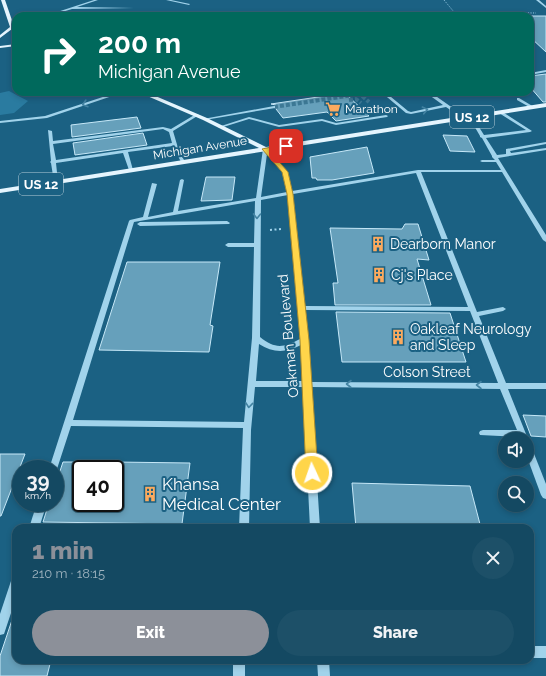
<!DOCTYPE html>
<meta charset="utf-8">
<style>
:root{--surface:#144962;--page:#1d5068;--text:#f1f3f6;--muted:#9db2be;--line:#336177;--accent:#8c9099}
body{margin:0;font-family:Raleway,sans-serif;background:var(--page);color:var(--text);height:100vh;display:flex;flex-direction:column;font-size:15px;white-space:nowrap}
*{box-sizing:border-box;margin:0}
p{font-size:13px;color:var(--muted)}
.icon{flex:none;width:22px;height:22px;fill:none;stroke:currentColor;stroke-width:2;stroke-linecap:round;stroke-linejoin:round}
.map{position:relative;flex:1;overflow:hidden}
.sheet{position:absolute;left:12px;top:524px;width:522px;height:140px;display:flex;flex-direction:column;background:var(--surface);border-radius:12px;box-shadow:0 2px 6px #0003,0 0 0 1px var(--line)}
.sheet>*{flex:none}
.banner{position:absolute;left:12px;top:12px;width:522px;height:84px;border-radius:12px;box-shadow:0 2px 6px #0003,0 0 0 1px var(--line);background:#00695c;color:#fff;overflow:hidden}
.controls{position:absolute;left:498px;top:432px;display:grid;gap:8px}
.controls a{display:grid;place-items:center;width:36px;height:36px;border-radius:50%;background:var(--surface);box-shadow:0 2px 6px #0003,0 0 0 1px var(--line);font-size:20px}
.speed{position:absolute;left:12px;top:460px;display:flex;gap:8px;font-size:20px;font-weight:700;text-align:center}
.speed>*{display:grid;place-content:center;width:52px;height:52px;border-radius:50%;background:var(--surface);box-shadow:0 2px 6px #0003,0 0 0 1px var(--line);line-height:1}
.speed small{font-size:10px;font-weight:400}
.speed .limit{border:2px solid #111;border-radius:6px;background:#fff;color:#111}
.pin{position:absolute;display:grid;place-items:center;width:34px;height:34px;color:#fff;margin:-17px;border-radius:8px;box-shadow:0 2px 6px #0006}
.me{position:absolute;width:44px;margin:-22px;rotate:357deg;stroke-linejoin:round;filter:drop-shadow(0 0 3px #0008)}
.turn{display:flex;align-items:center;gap:14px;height:84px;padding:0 20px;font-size:18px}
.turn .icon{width:52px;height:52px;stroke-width:2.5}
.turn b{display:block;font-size:28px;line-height:34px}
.round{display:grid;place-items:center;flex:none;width:42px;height:42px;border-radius:21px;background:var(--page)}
.overview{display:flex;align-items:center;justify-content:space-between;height:68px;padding:0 20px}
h1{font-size:24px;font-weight:800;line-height:30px;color:var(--accent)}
.action{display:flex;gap:8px;margin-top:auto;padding:8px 20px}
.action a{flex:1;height:46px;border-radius:24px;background:var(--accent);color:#fff;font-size:16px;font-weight:800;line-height:46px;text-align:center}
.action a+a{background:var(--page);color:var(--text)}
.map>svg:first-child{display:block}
.green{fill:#2a7ba0}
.building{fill:#66a0bb;stroke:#c6e8f8}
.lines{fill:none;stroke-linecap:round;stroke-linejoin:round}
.minor-tunnel{stroke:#3d7996;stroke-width:4;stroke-dasharray:4 2;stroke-linecap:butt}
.path-far1{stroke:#a1d3eb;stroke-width:1;stroke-dasharray:1 1.5;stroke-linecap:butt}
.path{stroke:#a1d3eb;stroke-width:2;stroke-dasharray:2 2.5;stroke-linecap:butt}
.minor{fill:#a1d3eb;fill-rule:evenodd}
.major{fill:#e5f5fe;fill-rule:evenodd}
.oneway{stroke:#4383a2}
.route{fill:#ffd54a;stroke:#a68a30}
.labels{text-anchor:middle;stroke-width:4;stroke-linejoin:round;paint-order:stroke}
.far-poi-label{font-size:12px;fill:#fff;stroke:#1b6183;text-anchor:start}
.far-street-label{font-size:12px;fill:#fff;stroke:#1b6183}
.shield{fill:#1b6183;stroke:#bbd0da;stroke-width:1}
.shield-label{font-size:13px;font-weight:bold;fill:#fff}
.poi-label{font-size:14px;fill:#fff;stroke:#1b6183;text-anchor:start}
.street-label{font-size:14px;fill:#fff;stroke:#1b6183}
.near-poi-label{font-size:17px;fill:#fff;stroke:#1b6183;text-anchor:start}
</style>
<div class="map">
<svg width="546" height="676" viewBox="0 0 546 676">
<rect width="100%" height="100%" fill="#1b6183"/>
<path class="green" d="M9 91 28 101 14 113 0 115V93Z"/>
<g class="building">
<path d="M530 16H546V52L530 37Z"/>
<path d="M546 74V102H543L530 87V76Z"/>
<path d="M345 93 369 116 336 121 327 112 283 118 276 109V105L271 104Z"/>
<path d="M137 117 141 128 72 137 71 125Z"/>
<path d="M143 133 147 145 75 155 73 143Z"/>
<path d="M443 135 467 136 475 152 450 151Z"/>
<path d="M367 147 374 173 332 180H317L316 178H312L310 157Z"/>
<path d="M206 177H235L232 200 201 201Z"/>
<path d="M405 224H418L429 260 417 259 431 305H335L333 283H338L330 228 402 229Z"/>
<path d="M127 262H220L210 325 213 326 209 352 99 350Z"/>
<path d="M336 312 450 313 466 362H342Z"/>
<path d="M523 415 546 416V437L531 436Z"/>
<path d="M0 454H25L1 516H0Z"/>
<path d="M63 462H81V503H115V462L190 463 182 524 43 522 49 503H55V486Z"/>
<path d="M352 483 470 486 481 528H356Z"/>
<path d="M13 617H16V660H51L47 676H0V656Z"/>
</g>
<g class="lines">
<g class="minor-tunnel">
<path d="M349 100 356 99 361 103"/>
<path d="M274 107 360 94 369 102"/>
</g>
<g class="path-far1">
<path d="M444 0 454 12"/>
<path d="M429 16 437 12 536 13"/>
</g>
<path class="path" d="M270 230 281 229"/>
<g class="minor">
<path d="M94 0H98L77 7 134 8 72 9 49 16H45Z"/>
<path d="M166 0H171L190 4 189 5Z"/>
<path d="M536 0H539L546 6V8Z"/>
<path d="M80 13 87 15V16L79 15Z"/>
<path d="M74 15H76V16H73Z"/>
<path d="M546 70V72L530 75V73Z"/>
<path d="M118 92H124L47 118 0 123V121L45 116Z"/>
<path d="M381 92H385L408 111 411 112 443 105 425 92H430L467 118 464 119 446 107 411 114 406 113Z"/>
<path d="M517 98H519L534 107 531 108 517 100Z"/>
<path d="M274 106H275V108L205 120 203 119Z"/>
<path d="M499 111H501L532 131 530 132 486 138 497 155 506 154V149L546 142V144L510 151 511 153 546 148V150L498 158 546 235V242L543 240 502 172H421L477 312 503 307 506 309 503 311 479 316 506 383H546V389H508L528 439 527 441V439H520L519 437 480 435 479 433 480 431 483 430H517L500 389 311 387 320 528H310L303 387H255L251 430 249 528H239L243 428 71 426 56 472H55V469H49L129 221 130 220 143 217 152 183 157 184 148 217 173 212 180 180 182 179 184 180 178 211 256 198 263 149 265 148H267L287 172 292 191 418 170H501L496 162H482L480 161 482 160H495L492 157V156L482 138 480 137V136L469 117 472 116 484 135 526 130 499 113ZM267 154 283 172 287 192 261 197ZM416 173 468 307 304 306 293 194ZM288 195 300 339C283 348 275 349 260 337L261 200ZM255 201 254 243H228L225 245 228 247H254L252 338 244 422 73 420 134 222ZM304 310 470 311 498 383 310 382ZM259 344C273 353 286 353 301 345L303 381H256Z"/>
<path d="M196 114 199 115 173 131 178 148 185 162V163L181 162 173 146 128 152 133 170 131 171 129 170 123 153 56 163 58 182 56 183 54 182 51 163 50 162 51 161 48 130 52 131 53 141 163 127 171 129ZM163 129 169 132 172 143 56 160 53 144Z"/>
<path d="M386 115 388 116 387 117 336 125 322 121 279 127 249 119 220 128 218 127 249 117 279 125 322 119 336 123Z"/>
<path d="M227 221 230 223 229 224 140 226 137 224 140 222Z"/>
<path d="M527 443 530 444 531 446 546 484V499L543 498 541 495 527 457Z"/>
<path d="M37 503H47L39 528H29Z"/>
<path d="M16 577V598L4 634 0 635V614L12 578Z"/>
<rect x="530" y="646" width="16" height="12"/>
<rect x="233" y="660" width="12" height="16"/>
<path d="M317 660H329L330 676H318Z"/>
</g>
<g class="major">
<path d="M1 0H5L16 32 12 29 0 38V35L10 27Z"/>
<path d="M16 44V46L0 48V46Z"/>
<path d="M138 92H146L207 118 266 147 546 103V107L0 193V189L259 148 203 120Z"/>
</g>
</g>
<defs><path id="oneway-chevron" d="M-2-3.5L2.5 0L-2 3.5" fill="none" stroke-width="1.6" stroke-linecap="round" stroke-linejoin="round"/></defs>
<g class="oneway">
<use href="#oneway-chevron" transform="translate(85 104) rotate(163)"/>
<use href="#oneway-chevron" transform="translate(425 110) rotate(-12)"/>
<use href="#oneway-chevron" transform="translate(257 216) rotate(91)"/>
<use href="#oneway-chevron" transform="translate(349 384) rotate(-180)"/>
<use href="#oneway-chevron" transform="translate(479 385) rotate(-180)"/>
<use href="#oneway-chevron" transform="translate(249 405) rotate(96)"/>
</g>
<path class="route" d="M286 144 288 145V147L269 150 288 172 293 194 309 340 318 473 316 476 312 478 308 476 306 473 300 340 287 194 282 172 262 149Z"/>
<defs>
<g id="supermarket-bare" transform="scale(1.2)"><path d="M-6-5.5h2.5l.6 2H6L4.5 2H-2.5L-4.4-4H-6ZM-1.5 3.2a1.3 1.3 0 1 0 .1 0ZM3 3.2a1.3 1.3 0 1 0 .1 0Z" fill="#fcaa5e" stroke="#1b6183" stroke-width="2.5" paint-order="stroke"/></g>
<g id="building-bare" transform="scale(1.2)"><path d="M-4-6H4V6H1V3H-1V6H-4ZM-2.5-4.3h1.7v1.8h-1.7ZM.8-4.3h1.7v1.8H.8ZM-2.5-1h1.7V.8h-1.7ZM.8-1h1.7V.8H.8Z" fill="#fcaa5e" stroke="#1b6183" stroke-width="2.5" paint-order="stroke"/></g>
</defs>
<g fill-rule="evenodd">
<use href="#supermarket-bare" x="333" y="109"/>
<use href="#building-bare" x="378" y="244"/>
<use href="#building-bare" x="379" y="275"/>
<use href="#building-bare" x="398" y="337"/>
<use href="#building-bare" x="150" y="494"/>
</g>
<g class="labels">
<g class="far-poi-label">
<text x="345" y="113">Marathon</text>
</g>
<g class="far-street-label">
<text transform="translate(200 148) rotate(-9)" y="4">Michigan Avenue</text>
</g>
<g class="shield">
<rect x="450" y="106" width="44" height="22" rx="3"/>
<rect x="19" y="173" width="44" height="22" rx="3"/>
</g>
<g class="shield-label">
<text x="472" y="122">US 12</text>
<text x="41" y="189">US 12</text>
</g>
<g class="poi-label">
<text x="390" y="249">Dearborn Manor</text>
<text x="391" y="280">Cj's Place</text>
<text x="410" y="334">Oakleaf Neurology<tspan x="410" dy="16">and Sleep</tspan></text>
</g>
<g class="street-label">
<text transform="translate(288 336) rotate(-95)" y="5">Oakman Boulevard</text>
<text x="427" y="377">Colson Street</text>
</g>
<g class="near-poi-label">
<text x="162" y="490">Khansa<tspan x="162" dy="20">Medical Center</tspan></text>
</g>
</g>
</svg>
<div class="controls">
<a><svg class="icon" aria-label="sound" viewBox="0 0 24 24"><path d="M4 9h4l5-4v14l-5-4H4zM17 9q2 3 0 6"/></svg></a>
<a><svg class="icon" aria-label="search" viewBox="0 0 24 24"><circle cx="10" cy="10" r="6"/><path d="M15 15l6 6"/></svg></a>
</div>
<div class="speed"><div>39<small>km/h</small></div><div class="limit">40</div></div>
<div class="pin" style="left:286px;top:146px;background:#d93025"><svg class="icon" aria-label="arrive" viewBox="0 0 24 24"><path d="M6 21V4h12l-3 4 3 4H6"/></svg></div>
<svg class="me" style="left:312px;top:473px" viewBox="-20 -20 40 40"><circle r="17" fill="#ffd54a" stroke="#fff" stroke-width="3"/><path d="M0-11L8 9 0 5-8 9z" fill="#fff"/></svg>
<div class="banner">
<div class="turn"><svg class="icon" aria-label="right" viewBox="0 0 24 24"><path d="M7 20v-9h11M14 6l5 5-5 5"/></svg><div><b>200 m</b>Michigan Avenue</div></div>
</div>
<section class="sheet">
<div class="overview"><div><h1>1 min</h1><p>210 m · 18:15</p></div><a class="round"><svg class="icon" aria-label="close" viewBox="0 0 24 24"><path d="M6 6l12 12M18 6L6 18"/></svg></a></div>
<div class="action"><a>Exit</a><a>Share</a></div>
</section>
</div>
